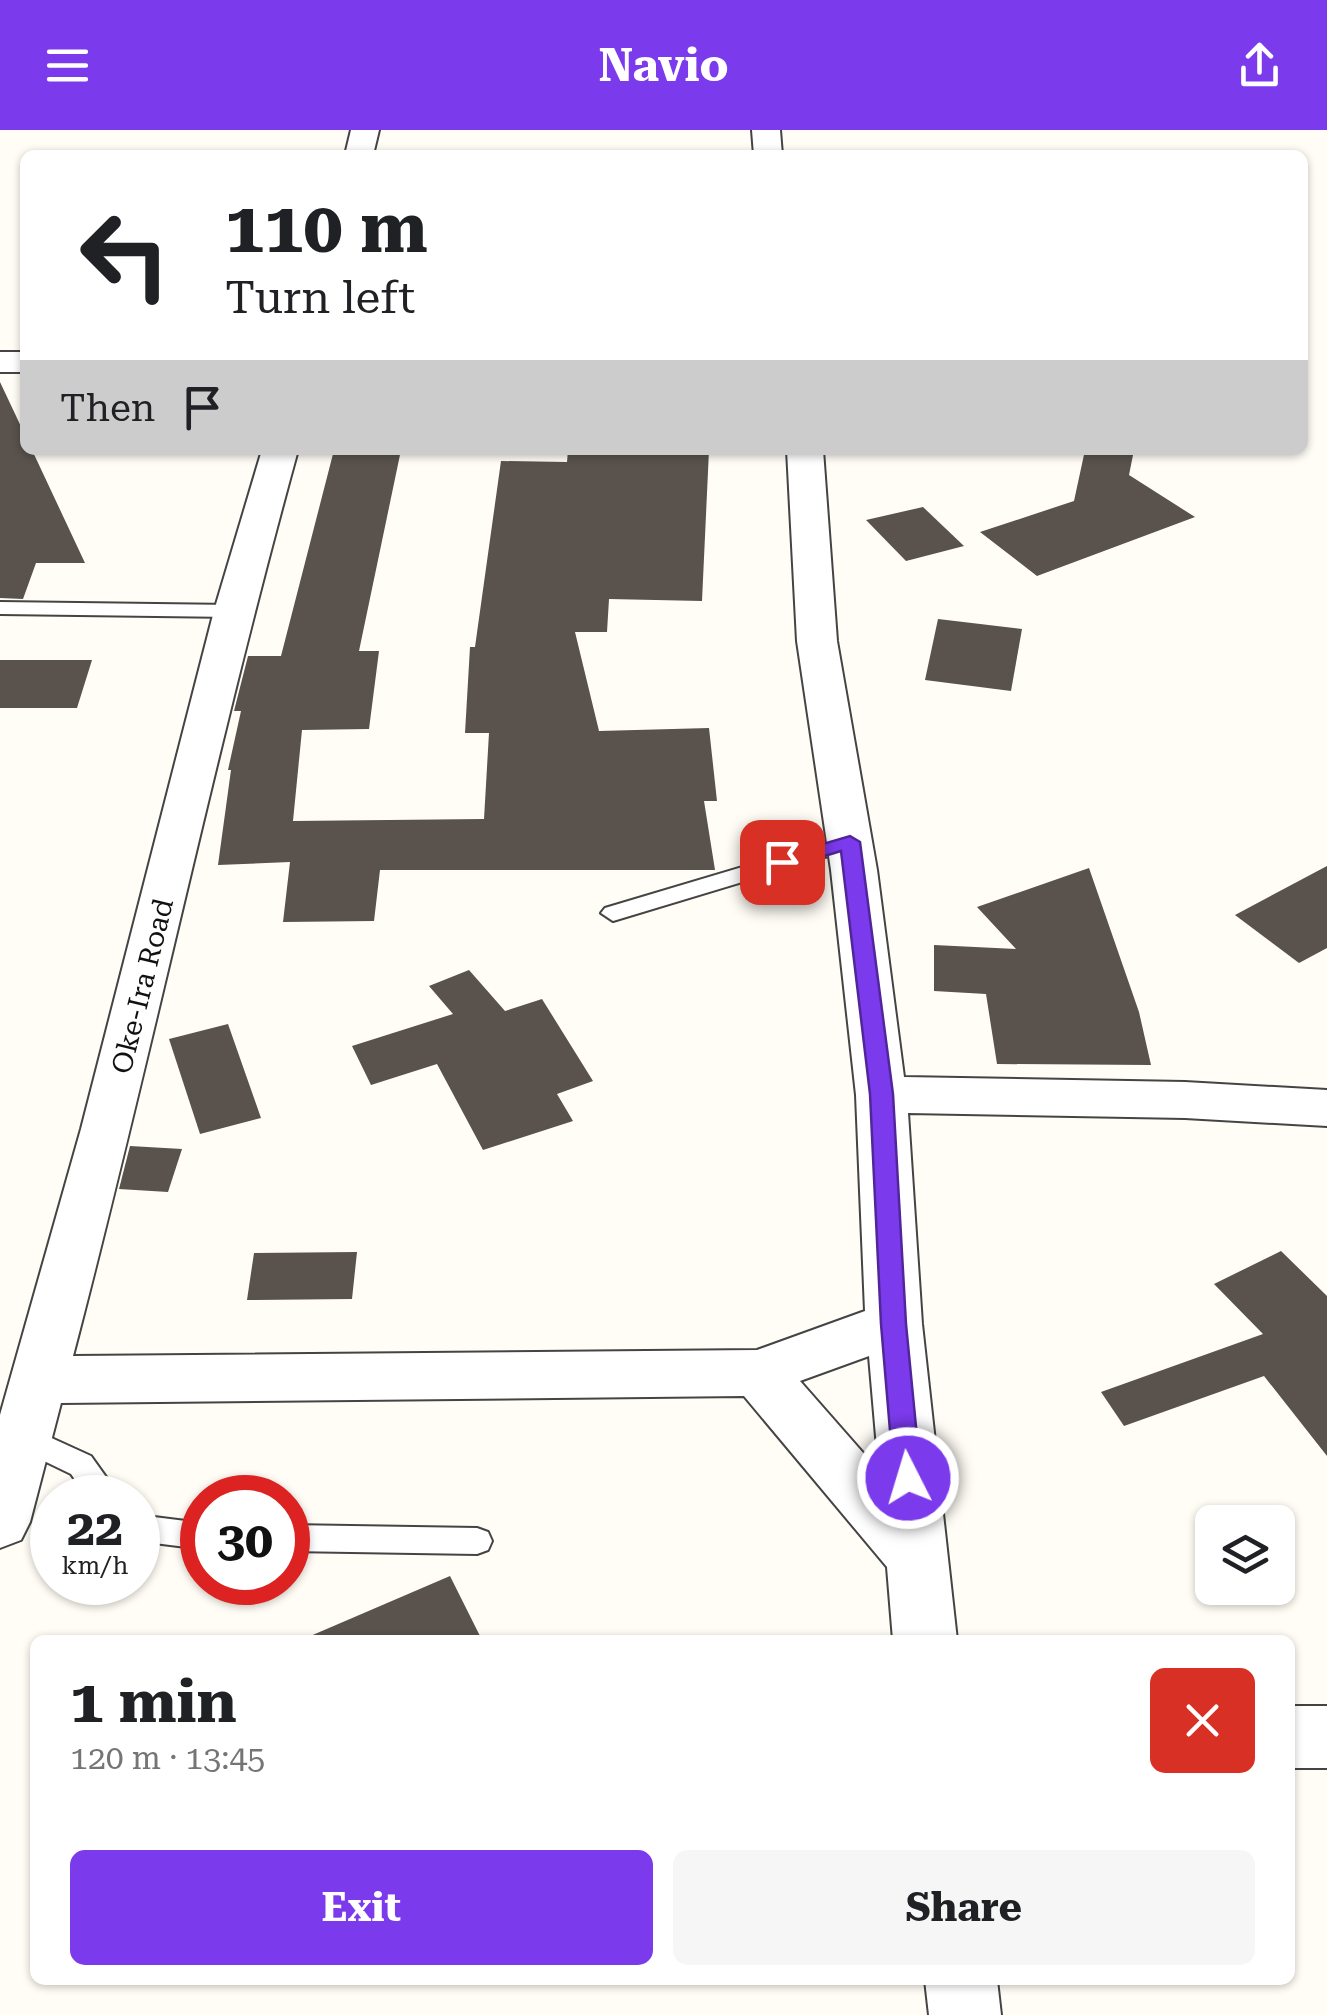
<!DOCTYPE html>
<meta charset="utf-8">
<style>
:root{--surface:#fff;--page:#f6f6f6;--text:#202124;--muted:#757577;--accent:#7c3aed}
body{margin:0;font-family:"Roboto Serif",serif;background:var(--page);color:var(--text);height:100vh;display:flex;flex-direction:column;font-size:38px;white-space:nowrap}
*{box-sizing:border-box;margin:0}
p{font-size:32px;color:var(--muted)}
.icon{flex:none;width:55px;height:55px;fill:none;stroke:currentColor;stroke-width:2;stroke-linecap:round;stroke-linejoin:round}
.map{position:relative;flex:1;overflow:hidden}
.panel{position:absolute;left:30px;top:1505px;width:1265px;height:350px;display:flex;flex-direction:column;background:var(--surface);border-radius:15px;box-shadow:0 2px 8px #0004}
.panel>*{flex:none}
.banner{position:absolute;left:20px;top:20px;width:1288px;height:305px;border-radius:15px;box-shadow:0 2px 8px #0004;background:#fff;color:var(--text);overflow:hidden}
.tools{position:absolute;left:1195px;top:1375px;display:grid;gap:20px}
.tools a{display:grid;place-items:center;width:100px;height:100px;border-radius:15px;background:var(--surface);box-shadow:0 2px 8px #0004;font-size:50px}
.speed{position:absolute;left:30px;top:1345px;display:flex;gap:20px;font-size:50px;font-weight:700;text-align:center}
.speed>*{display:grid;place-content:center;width:130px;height:130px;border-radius:50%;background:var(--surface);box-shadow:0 2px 8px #0004;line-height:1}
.speed small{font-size:25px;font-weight:400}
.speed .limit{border:15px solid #d22;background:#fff;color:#111}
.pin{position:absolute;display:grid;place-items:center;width:85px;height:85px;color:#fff;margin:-42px;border-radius:20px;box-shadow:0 5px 15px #0006}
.me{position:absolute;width:110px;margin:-55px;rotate:355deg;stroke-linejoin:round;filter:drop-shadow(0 0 8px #0008)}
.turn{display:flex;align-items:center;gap:35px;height:210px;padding:0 40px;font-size:45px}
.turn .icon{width:130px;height:130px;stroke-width:2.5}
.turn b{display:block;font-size:70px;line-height:85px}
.then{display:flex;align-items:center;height:95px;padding:0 40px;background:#0003;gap:20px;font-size:38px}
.round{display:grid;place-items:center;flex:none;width:105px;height:105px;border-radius:15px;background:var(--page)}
.head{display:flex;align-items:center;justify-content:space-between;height:170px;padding:0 40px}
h1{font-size:60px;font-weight:700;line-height:75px}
.action{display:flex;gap:20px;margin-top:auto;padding:20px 40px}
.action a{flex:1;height:115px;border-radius:15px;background:var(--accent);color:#fff;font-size:40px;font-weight:700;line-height:115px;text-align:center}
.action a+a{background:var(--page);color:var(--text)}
header{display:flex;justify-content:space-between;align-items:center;height:130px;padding:0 40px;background:var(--accent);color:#fff;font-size:45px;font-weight:700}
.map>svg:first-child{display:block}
.building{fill:#59524d}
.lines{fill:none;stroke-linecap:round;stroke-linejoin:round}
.service-casing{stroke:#444;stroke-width:4}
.minor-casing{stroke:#444;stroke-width:4}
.service{fill:#fff;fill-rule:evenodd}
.minor{fill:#fff;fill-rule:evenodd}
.route{fill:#7c3aed;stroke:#51269a;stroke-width:2.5}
.labels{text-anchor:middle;stroke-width:10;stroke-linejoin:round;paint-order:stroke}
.street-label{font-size:28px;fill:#111;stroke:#fff}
</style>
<header><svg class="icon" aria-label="menu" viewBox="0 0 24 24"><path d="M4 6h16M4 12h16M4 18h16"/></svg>Navio<svg class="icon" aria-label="share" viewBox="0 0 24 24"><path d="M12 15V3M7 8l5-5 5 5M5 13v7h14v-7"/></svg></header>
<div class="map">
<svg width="1327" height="1885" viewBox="0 0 1327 1885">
<rect width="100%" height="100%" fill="#fffdf5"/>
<g class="building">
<path d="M0 252 25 305V320H32L85 433H36L23 469 0 468Z"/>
<path d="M334 320H401L359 521H379L369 599 302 600 293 691 484 689 489 603H465L470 517H475L501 331 567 332 568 320H709L702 471 609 469 607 502H575L599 601 709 598 717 671H704L715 740H380L374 791 283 792 290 732 218 735 231 640H228L241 581H234L248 526H281Z"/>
<path d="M1085 320H1134L1129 345 1195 387 1037 446 980 402 1074 371Z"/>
<path d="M923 377 964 416 906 431 866 390Z"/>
<path d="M938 489 1022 499 1011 561 925 550Z"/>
<path d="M0 530H92L77 578H0Z"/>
<path d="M1327 736V818L1299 833 1235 785Z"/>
<path d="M1089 738 1139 882 1151 935 997 934 986 864 934 861V815L1016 819 977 777Z"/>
<path d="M469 840 505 881 542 869 593 951 557 964 573 991 483 1020 437 934 371 955 352 916 453 884 429 856Z"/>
<path d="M228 894 261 988 200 1004 169 909Z"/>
<path d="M130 1016 182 1019 168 1062 119 1059Z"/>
<path d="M1281 1121 1327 1166V1326L1264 1246 1124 1296 1101 1262 1263 1204 1214 1154Z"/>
<path d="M357 1122 352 1169 247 1170 254 1123Z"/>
<path d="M450 1446 482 1510H301Z"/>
</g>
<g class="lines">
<g class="service-casing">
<g id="service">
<path d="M0 472 234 475 244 481 234 487 0 484Z"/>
<path d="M850 705 858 707 861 712 858 717 613 791 601 783 605 778Z"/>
<path d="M23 1295 91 1326 121 1368H88L71 1344 13 1316 8 1307 13 1298Z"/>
<path d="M138 1385 202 1393V1419L138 1411Z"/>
<path d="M288 1395 477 1398 488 1402 492 1411 488 1420 477 1424 288 1421Z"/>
</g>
</g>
<g class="minor-casing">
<g id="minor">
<path d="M351 0H379L373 25H345Z"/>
<path d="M752 0H780L782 25H754Z"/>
<rect x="0" y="222" width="25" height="20"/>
<path d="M262 320H298C215 620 152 925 73 1226L757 1220 865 1181 856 965 831 740 797 511 787 320H823L837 511 877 740 904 947 1185 952 1327 960V996L1185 988 908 983 922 1194 957 1510H893L887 1437 744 1266 61 1273 30 1392 21 1410 0 1418V1285L81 999 214 481ZM869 1226 879 1341 800 1251Z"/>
<rect x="1290" y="1576" width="37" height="62"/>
<path d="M925 1850H997L1001 1885H929Z"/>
</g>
</g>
<use href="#service" class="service"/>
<use href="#minor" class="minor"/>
</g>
<path class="route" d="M850 706 860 712 893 964 906 1194 921 1348 917 1357 908 1360 898 1357 894 1348 881 1194 870 964 841 721 782 739 772 732 775 728Z"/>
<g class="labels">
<g class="street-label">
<text transform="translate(142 856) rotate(-76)" y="10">Oke-Ira Road</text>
</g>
</g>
</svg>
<div class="tools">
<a><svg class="icon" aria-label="layers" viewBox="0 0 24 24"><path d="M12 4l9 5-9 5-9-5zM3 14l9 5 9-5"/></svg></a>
</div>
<div class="speed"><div>22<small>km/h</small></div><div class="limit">30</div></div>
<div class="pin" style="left:782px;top:732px;background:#d93025"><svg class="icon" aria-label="arrive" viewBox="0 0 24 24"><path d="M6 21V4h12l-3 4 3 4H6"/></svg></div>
<svg class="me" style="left:908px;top:1348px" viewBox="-20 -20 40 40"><circle r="17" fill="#7c3aed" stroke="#fff" stroke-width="3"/><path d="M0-11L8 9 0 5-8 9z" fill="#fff"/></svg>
<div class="banner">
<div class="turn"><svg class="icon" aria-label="left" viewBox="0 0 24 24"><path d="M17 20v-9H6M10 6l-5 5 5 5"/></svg><div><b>110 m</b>Turn left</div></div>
<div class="then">Then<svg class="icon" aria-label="arrive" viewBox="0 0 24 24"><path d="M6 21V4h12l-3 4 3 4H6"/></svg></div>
</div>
<section class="panel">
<div class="head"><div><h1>1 min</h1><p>120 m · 13:45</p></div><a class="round" style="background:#d93025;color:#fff"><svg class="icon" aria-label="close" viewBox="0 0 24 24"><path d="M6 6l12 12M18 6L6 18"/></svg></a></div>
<div class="action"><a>Exit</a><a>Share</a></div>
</section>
</div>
